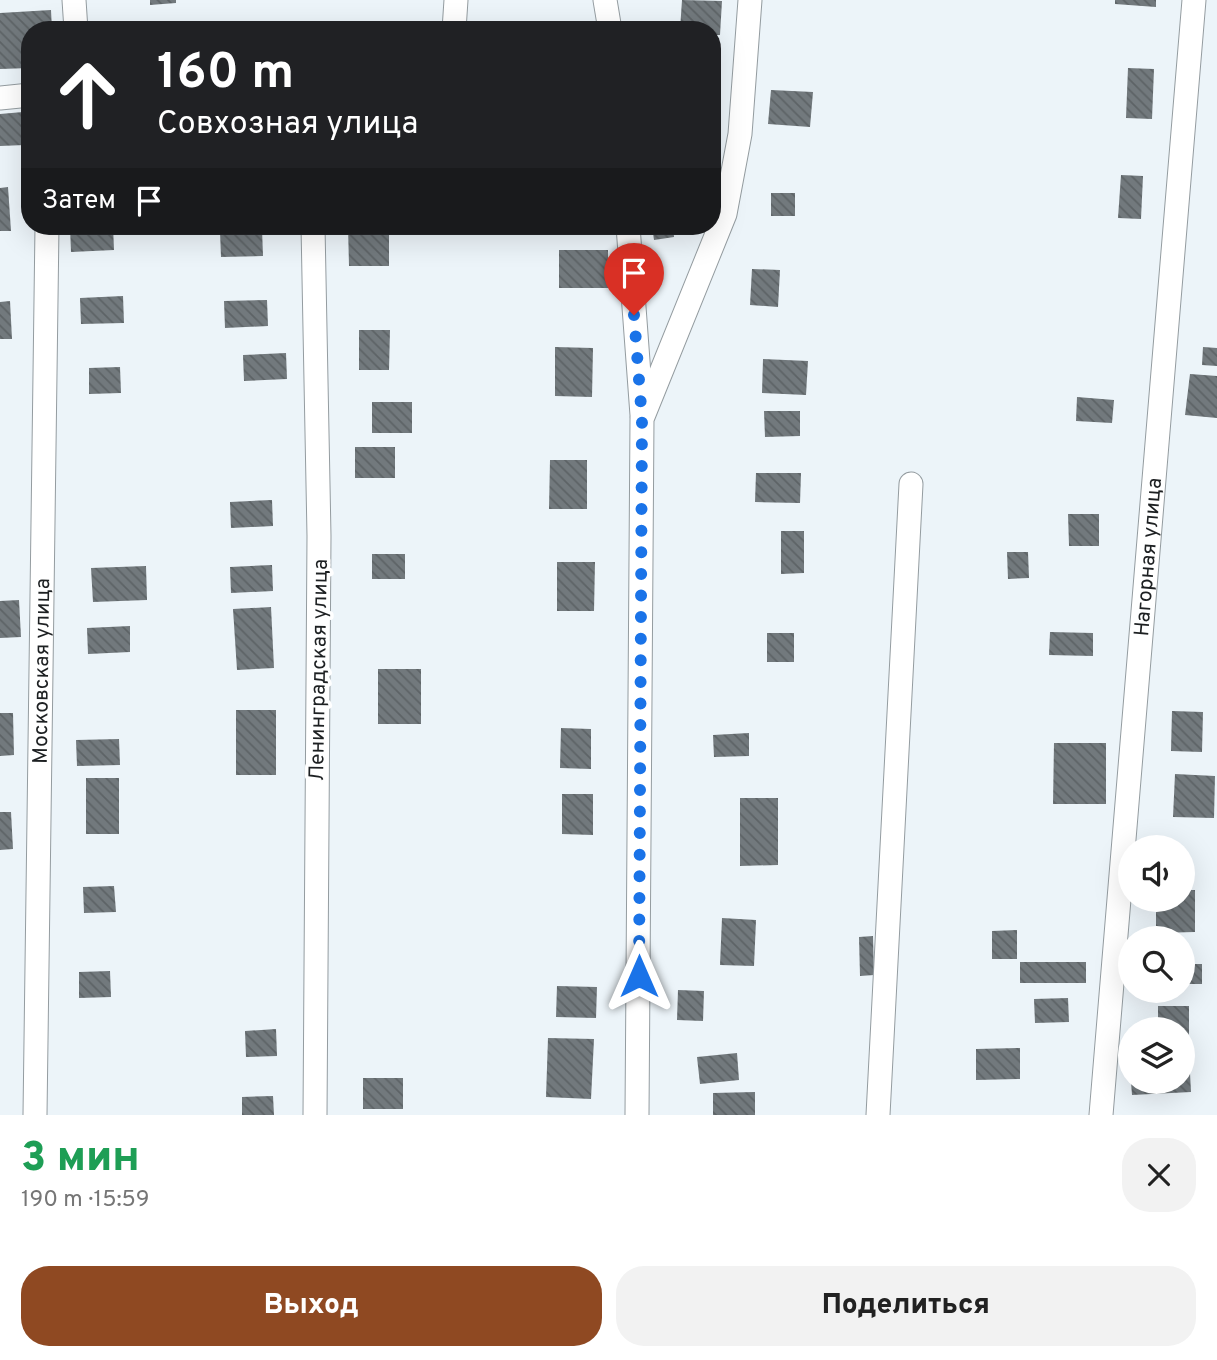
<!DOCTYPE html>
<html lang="ru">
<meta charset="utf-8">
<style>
:root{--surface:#fff;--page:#f2f2f2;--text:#222;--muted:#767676;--accent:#8f4922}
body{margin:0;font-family:Overpass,sans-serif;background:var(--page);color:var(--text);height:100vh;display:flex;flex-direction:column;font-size:26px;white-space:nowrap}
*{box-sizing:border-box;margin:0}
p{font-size:23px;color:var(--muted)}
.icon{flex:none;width:38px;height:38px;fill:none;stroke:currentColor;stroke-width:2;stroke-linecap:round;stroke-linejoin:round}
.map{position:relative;height:1115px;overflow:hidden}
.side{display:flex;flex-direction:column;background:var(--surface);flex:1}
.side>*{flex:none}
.guide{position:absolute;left:21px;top:21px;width:700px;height:214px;border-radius:28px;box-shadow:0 7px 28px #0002;background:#202124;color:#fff;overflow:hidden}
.controls{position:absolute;left:1118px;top:835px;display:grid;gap:14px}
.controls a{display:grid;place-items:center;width:77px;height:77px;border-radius:50%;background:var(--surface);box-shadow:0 7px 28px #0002;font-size:35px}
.pin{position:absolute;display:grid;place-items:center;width:60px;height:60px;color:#fff;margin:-72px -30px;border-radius:50% 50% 50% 0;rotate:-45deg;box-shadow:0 0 7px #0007}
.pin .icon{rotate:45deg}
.me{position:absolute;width:77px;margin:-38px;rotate:0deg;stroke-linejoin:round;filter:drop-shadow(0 0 5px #0008)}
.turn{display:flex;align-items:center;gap:24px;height:147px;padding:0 21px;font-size:32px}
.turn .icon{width:91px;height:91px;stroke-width:2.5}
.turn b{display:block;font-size:49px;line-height:60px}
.then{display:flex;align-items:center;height:66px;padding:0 21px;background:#0003;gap:14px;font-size:26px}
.round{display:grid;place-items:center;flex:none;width:74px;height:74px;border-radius:28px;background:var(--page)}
.summary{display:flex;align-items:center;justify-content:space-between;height:119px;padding:0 21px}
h1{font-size:42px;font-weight:800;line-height:52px;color:#1e9e55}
.action{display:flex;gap:14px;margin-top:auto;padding:14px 21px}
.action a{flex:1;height:80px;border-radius:28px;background:var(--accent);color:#fff;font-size:28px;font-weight:800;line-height:80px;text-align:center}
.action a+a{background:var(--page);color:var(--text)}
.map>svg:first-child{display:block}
.building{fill:url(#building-back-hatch)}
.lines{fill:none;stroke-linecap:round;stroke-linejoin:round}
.street-casing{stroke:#949ca0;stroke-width:25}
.street{stroke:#fff;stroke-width:23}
.route{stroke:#1a73e8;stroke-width:12;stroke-dasharray:0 21.6}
.labels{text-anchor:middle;stroke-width:7;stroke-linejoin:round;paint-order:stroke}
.street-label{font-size:21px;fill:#1d2022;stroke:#fff}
</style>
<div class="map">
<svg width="1217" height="1115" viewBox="0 0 1217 1115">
<defs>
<pattern id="building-back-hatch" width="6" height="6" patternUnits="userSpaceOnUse" patternTransform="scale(1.75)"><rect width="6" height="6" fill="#72797d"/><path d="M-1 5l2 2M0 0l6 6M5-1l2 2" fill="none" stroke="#5d6366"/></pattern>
</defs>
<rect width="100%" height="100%" fill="#ecf4f9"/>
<g class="building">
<path d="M150 0H176V3L150 5Z"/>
<path d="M682 0 722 1 720 35H712V30H680Z"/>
<path d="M1115 0H1156V7L1115 4Z"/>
<path d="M51 10 52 30H30V68L0 69V13Z"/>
<path d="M1128 68 1154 69 1152 119 1126 118Z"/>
<path d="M771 90 813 92 810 127 768 124Z"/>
<path d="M23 112 25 145 0 146V114Z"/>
<path d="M1121 175 1143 176 1141 219 1118 218Z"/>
<path d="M8 187 11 231H0V188Z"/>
<rect x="771" y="193" width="24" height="23"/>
<path d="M70 226H113L114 250 71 252Z"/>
<path d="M348 226H389V266H349Z"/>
<path d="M652 226H673L674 237 654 240Z"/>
<path d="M262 229 263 256 221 257 220 231Z"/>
<rect x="559" y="250" width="49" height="38"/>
<path d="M752 269 780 270 778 307 750 305Z"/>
<path d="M123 296 124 323 81 324 80 298Z"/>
<path d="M267 300 268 326 225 328 224 301Z"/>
<path d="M10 301 12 339H0V302Z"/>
<path d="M359 330H390L389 370H359Z"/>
<path d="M555 347 593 348 592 397 555 396Z"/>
<path d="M1203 347 1217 348V366L1202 365Z"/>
<path d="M286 353 287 379 244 381 243 355Z"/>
<path d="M763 359 808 361 806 395 762 393Z"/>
<path d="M120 367 121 393 89 394V368Z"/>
<path d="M1190 374 1217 376V418L1185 415Z"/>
<path d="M1077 397 1114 400 1112 423 1076 421Z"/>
<rect x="372" y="402" width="40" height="31"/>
<path d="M764 411H800V436L765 437Z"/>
<rect x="355" y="447" width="40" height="31"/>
<path d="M550 460H587V509H549Z"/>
<path d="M756 473H801L800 503 755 502Z"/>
<path d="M272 500 273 526 231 528 230 502Z"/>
<path d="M1068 514H1099V546H1069Z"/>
<path d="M781 531H804V573L781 574Z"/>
<path d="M1007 552H1028L1029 578 1008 579Z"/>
<rect x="372" y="554" width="33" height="25"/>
<path d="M557 562H595L594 611H557Z"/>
<path d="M272 565 273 591 231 593 230 567Z"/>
<path d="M146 566 147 600 93 602 91 568Z"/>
<path d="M19 600 21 637 0 638V601Z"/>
<path d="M271 607 274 668 237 670 233 609Z"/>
<path d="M130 626V652L88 654 87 628Z"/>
<path d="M1050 632 1093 633V656L1049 655Z"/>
<rect x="767" y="633" width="27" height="29"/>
<rect x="378" y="669" width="43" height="55"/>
<rect x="236" y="710" width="40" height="65"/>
<path d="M1172 711 1203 712 1202 752 1171 751Z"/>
<path d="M0 713H13L14 755 0 756Z"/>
<path d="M561 728 591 729V769L560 768Z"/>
<path d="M749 733V756L714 757 713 735Z"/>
<path d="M119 739 120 765 77 766 76 740Z"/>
<path d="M1054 743H1106V804H1053Z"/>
<path d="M1175 774 1215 776 1214 818 1173 817Z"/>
<rect x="86" y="778" width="33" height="56"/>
<path d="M562 794H593V835L562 834Z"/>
<path d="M740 798H778V865L740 866Z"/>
<path d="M0 812H11L13 849 0 850Z"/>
<path d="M114 886 116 912 84 913 83 887Z"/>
<path d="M1183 890H1195V932L1156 933V900H1183Z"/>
<path d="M722 918 756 920 754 966 720 965Z"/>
<path d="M1017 930V959H992V931Z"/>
<path d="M873 936 874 975 860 976 859 937Z"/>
<rect x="1020" y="962" width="66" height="21"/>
<rect x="1183" y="964" width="19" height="20"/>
<path d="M110 971 111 997 79 998V972Z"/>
<path d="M557 986 597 987 596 1018 556 1017Z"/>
<path d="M678 990 704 991 703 1021 677 1020Z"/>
<path d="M1068 998 1069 1022 1035 1023 1034 999Z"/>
<path d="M1158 1006H1189V1040H1183V1029H1158Z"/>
<path d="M276 1029 277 1056 246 1057 245 1031Z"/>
<path d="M548 1038 594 1039 591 1099 546 1097Z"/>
<path d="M1020 1048V1079L976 1080V1049Z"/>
<path d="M737 1053 739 1080 700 1084 697 1057Z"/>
<path d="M1183 1073H1190L1191 1092 1132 1095 1131 1082H1183Z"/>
<rect x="363" y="1078" width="40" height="31"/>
<path d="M755 1092V1115H713V1093Z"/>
<path d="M273 1096 274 1115H242V1097Z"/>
</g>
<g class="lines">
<g class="street-casing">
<g id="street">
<path d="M74 0 76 30"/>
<path d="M605 0 610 30"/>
<path d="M454 30 456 0"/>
<path d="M0 98 30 95"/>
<path d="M313 226 319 536 315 1115"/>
<path d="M628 226 642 415"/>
<path id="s1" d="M35 1115 47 226"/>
<path d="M637 1115 642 419 725 214 740 134 750 0"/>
<path d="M878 1115 911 484"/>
<path id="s2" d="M1101 1115 1194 0"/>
</g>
</g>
<use href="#street" class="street"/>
</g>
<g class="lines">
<path class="route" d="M634 315 642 419 639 976"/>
</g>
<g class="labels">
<g class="street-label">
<text dy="7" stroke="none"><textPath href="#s2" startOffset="560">Нагорная улица</textPath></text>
<text dy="7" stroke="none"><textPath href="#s1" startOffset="444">Московская улица</textPath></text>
<text transform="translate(318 670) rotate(-89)" y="7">Ленинградская улица</text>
</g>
</g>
</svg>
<div class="controls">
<a><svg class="icon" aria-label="sound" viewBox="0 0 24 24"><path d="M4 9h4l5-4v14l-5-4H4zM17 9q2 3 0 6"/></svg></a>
<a><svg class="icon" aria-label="search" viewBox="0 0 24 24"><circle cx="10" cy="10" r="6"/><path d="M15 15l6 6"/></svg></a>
<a><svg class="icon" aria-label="layers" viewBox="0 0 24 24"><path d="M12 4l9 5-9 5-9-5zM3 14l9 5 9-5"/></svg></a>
</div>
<div class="pin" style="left:634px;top:315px;background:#d93025"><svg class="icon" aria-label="arrive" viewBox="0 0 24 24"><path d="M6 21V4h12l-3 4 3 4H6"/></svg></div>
<svg class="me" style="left:639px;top:976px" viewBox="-20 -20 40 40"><path d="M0-17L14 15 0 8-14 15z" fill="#1a73e8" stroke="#fff" stroke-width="4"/></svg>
<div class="guide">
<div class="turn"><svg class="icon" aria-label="ahead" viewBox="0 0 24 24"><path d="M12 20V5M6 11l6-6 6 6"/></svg><div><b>160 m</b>Совхозная улица</div></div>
<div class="then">Затем<svg class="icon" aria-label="arrive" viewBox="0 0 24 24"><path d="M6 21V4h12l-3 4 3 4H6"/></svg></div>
</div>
</div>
<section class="side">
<div class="summary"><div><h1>3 мин</h1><p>190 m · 15:59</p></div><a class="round"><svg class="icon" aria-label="close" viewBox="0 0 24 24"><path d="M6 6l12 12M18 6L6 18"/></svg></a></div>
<div class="action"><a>Выход</a><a>Поделиться</a></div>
</section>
